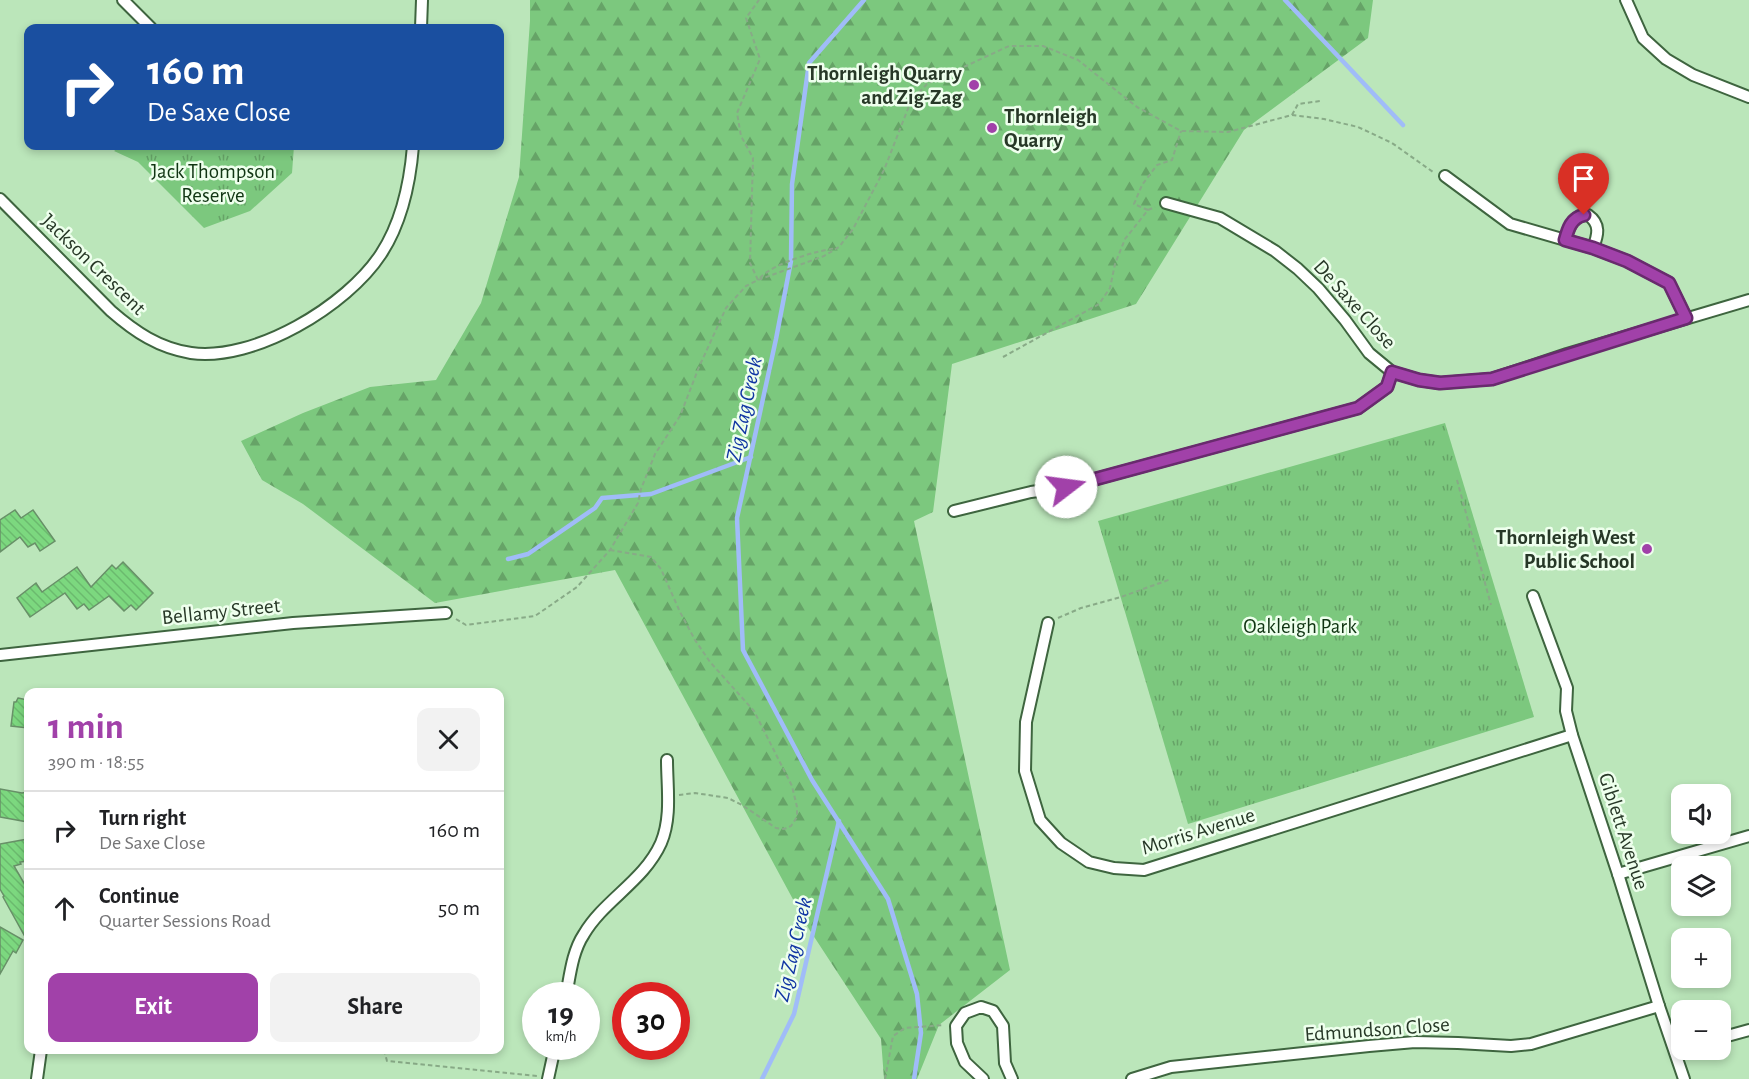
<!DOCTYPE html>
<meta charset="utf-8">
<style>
:root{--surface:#fff;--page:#f2f2f2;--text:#202124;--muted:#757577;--line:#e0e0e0;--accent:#a141a9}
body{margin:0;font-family:"Alegreya Sans",sans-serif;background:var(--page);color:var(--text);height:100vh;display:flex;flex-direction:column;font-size:22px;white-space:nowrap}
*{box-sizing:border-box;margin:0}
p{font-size:20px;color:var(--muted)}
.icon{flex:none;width:33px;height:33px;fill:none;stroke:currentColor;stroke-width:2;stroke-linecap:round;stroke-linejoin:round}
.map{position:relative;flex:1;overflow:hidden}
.panel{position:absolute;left:24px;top:688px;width:480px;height:366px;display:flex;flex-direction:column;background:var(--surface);border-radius:12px;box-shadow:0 3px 9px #0003}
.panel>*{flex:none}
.guide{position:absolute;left:24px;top:24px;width:480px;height:126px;border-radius:12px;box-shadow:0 3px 9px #0003;background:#1a4fa0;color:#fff;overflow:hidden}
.tools{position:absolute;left:1671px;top:784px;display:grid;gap:12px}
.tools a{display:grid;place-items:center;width:60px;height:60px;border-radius:12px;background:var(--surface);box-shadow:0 3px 9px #0003;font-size:30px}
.speed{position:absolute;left:522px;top:982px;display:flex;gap:12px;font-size:30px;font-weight:700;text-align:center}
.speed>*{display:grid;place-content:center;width:78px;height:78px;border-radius:50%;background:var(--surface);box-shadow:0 3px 9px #0003;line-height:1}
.speed small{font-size:15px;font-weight:400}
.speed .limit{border:9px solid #d22;background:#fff;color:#111}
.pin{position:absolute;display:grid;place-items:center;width:51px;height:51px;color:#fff;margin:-62px -26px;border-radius:50% 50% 50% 0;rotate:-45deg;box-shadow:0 0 6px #0007}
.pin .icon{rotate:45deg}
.me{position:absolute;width:66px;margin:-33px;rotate:75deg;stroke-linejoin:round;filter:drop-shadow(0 0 4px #0008)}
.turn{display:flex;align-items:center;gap:21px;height:126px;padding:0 24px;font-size:27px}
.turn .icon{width:78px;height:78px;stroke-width:2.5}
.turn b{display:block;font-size:42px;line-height:51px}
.round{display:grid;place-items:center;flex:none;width:63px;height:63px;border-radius:12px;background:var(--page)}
.head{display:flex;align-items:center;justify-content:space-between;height:102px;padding:0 24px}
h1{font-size:36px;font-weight:700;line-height:45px;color:var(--accent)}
.button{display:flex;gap:12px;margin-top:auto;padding:12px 24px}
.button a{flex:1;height:69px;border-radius:12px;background:var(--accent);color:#fff;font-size:24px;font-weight:700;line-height:69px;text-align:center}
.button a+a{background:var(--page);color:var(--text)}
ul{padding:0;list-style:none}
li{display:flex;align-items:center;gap:18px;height:78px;padding:0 24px;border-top:2px solid var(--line)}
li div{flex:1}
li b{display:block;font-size:22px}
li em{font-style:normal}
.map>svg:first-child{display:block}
.forest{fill:url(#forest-firs)}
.park{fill:url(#park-tufts)}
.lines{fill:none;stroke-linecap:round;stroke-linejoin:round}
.stream{stroke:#a0bcf8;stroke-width:4.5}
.building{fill:url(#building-back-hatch);stroke:#689068;stroke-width:1.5}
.street-casing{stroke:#3e653f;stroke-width:14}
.path{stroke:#88aa87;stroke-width:2;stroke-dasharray:4.5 3;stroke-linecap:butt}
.street{stroke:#fff;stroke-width:10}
.route-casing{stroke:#692a6e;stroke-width:15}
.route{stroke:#a141a9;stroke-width:10}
.poi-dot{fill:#a141a9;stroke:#eeffed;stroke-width:2}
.labels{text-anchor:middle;stroke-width:5;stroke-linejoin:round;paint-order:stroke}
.poi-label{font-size:21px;font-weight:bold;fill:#273827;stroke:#eeffed;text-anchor:end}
.park-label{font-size:21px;fill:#103513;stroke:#eeffed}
.street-label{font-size:21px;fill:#273827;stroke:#eeffed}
.water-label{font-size:22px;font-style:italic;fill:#1136a3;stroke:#eeffed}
</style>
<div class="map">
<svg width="1749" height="1079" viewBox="0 0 1749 1079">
<defs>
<pattern id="forest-firs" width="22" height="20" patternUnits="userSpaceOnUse" patternTransform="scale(1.5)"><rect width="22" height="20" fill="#7cc87e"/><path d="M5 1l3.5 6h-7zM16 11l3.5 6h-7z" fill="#66a367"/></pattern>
<pattern id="park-tufts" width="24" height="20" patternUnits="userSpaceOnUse" patternTransform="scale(1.5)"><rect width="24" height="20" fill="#7cc87e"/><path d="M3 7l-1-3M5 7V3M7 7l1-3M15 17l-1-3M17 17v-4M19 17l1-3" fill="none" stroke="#66a367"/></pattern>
<pattern id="building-back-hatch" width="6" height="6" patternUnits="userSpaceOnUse" patternTransform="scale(1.5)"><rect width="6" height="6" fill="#7cd87f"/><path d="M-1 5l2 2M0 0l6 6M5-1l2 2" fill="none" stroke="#6bba6e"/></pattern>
</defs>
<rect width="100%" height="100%" fill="#bbe6ba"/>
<path class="forest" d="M530 0H1373L1368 38 1244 130 1136 304 952 364 933 512 914 521 1010 970 939 1025 917 1079H884L881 1039 809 929 615 570 435 603 303 504 262 480 241 441 303 413 370 387 436 380 481 303 519 177 530 21Z"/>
<g class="park">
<path d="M120 146H294L292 173 250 211 204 228 138 162 114 151Z"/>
<path d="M1445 423 1534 717 1188 824 1098 521Z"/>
</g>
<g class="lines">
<g class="stream">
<path d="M864 0 809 63 792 184 791 261 776 339 737 518 743 650 812 780 888 899 917 994 921 1033 914 1079"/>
<path d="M1285 0 1403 125"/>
<path d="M508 559 528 554 595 508 602 498 651 494 751 457"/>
<path d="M762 1079 794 1014 839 821"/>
</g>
</g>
<g class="building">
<path d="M15 510 21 518 33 510 55 541 40 551 35 543 28 547 20 537 0 552V520Z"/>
<path d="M123 562 153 593 136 610 131 605 124 611 109 596 89 610 84 604 77 609 65 593 30 617 17 598 36 583 42 592 77 567 91 587 112 565 116 569Z"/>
<path d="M18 698 28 700V728L11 726 14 702H16Z"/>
<path d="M0 789 22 793 28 792V822L0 817Z"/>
<path d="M28 839V861L20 862 21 864 14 866 28 890V942L3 897 4 896 0 889V844Z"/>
<path d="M0 927 23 940 16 953 13 951 0 974Z"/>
</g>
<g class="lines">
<g class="street-casing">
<g id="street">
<path d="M123 0 151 28"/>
<path d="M1626 0 1643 38 1666 59 1693 75 1749 97"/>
<path d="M421 28 422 0"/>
<path d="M1445 176 1510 224 1593 248 1627 261 1669 283 1686 318"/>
<path d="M0 199 111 311C135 332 159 348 191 353 254 362 347 306 381 254 402 222 410 183 413 146"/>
<path d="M1166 203 1220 218 1275 251 1298 269 1318 288 1345 320 1369 353 1392 372 1419 380 1440 383 1492 379 1567 354 1749 300"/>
<path d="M1565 240C1569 227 1572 215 1588 215 1601 224 1598 235 1593 248"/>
<path d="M954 511 1031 492 1066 487 1358 408 1387 387 1392 372"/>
<path d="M1533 596 1567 688 1566 711 1572 735 1618 874 1659 1006 1684 1079"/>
<path d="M1048 623 1026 722 1025 771 1040 820 1061 843 1089 862 1114 868 1144 870 1572 735"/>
<path d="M0 655 293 623 446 613"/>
<path d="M1618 874 1749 836"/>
<path d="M566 996C570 976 572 952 584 934 604 900 644 881 661 843 672 817 667 787 667 760"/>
<path d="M1720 1038 1749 1030"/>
<path d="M37 1079 41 1050"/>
<path d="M548 1079 555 1047"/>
<path d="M983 1079 965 1062 957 1043 956 1026 965 1013 981 1007 993 1011 1003 1026 1005 1063 1012 1079"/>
<path d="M1132 1079 1171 1067 1369 1046 1415 1042 1458 1043 1511 1046 1531 1044 1659 1006"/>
</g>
</g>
<g class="path">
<path d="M1292 115 1298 104 1320 101"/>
<path d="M1148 210 1134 204 1142 185 1157 165 1172 160 1181 131"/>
<path d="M760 278C774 263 818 250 838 248"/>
<path d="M758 280 750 263 753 158 741 136 737 113 760 59 746 18 759 0"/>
<path d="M1003 357 1099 304 1110 288 1115 264 1125 239 1148 210 1155 207"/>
<path d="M1457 480 1491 605"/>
<path d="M610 550 651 557 661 569 680 612 695 640 710 662 754 711 792 786 797 807V817L791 826 784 829 776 828 742 805 728 798 695 793 679 795"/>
<path d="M1058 618 1081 608 1121 597 1171 579"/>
<path d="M456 619 466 625 535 616 577 587 610 550 638 503 641 489 655 454 680 416 699 367 726 308 746 286 758 280 824 256 839 247 853 229 884 170 911 101 927 84 1009 46H1043L1078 60 1137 107 1181 131 1228 132 1292 115 1324 119 1358 127 1392 143 1433 172"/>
<path d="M384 1050 387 1061 537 1076"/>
<path d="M885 1079 893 1036 905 1028 944 1025"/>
</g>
<use href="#street" class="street"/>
</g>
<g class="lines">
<g class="route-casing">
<path id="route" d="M1066 487 1358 408 1387 387 1392 372 1419 380 1440 383 1492 379 1686 318 1669 283 1627 261 1593 248 1565 240C1568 229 1571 218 1584 215"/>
</g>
<use href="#route" class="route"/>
</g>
<g class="poi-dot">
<circle cx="974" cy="85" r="6"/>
<circle cx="992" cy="128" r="6"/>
<circle cx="1647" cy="549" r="6"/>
</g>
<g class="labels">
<g class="poi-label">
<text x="962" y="80">Thornleigh Quarry<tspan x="962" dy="24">and Zig-Zag</tspan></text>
<text x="1004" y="123" text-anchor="start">Thornleigh<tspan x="1004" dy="24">Quarry</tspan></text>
<text x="1635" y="544">Thornleigh West<tspan x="1635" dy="24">Public School</tspan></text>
</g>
<g class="park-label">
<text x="213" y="178">Jack Thompson<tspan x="213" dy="24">Reserve</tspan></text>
<text x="1300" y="633">Oakleigh Park</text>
</g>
<g class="street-label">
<text transform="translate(94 264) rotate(44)" y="7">Jackson Crescent</text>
<text transform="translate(1355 304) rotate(48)" y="7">De Saxe Close</text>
<text transform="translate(221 611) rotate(-6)" y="7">Bellamy Street</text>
<text transform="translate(1198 831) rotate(-17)" y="7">Morris Avenue</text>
<text transform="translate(1624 831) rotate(72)" y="7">Giblett Avenue</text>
<text transform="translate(1377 1029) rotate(-4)" y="7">Edmundson Close</text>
</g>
<g class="water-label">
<text transform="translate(743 409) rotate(-78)" y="8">Zig Zag Creek</text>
<text transform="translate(792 949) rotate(-77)" y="8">Zig Zag Creek</text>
</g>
</g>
</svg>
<div class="tools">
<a><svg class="icon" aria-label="sound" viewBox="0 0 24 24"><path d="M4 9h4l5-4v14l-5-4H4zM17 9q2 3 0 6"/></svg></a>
<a><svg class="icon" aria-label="layers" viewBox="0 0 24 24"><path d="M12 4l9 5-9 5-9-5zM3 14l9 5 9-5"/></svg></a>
<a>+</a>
<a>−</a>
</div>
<div class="speed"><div>19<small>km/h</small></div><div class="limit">30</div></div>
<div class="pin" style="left:1584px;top:215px;background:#d93025"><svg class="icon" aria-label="arrive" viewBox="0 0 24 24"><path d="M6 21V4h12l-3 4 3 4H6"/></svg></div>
<svg class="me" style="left:1066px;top:487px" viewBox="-20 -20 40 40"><circle r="19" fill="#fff"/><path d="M0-13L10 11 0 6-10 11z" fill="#a141a9"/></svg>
<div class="guide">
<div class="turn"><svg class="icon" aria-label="right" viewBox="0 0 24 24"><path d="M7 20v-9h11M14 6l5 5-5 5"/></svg><div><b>160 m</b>De Saxe Close</div></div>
</div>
<section class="panel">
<div class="head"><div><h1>1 min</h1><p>390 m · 18:55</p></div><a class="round"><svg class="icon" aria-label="close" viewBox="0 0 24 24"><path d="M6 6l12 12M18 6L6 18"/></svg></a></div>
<ul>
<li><svg class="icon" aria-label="right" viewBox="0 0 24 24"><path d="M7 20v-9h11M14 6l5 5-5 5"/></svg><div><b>Turn right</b><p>De Saxe Close</p></div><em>160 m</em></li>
<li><svg class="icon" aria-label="ahead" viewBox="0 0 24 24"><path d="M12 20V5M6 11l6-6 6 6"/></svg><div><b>Continue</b><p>Quarter Sessions Road</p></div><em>50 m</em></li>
</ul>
<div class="button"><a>Exit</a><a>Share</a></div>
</section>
</div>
